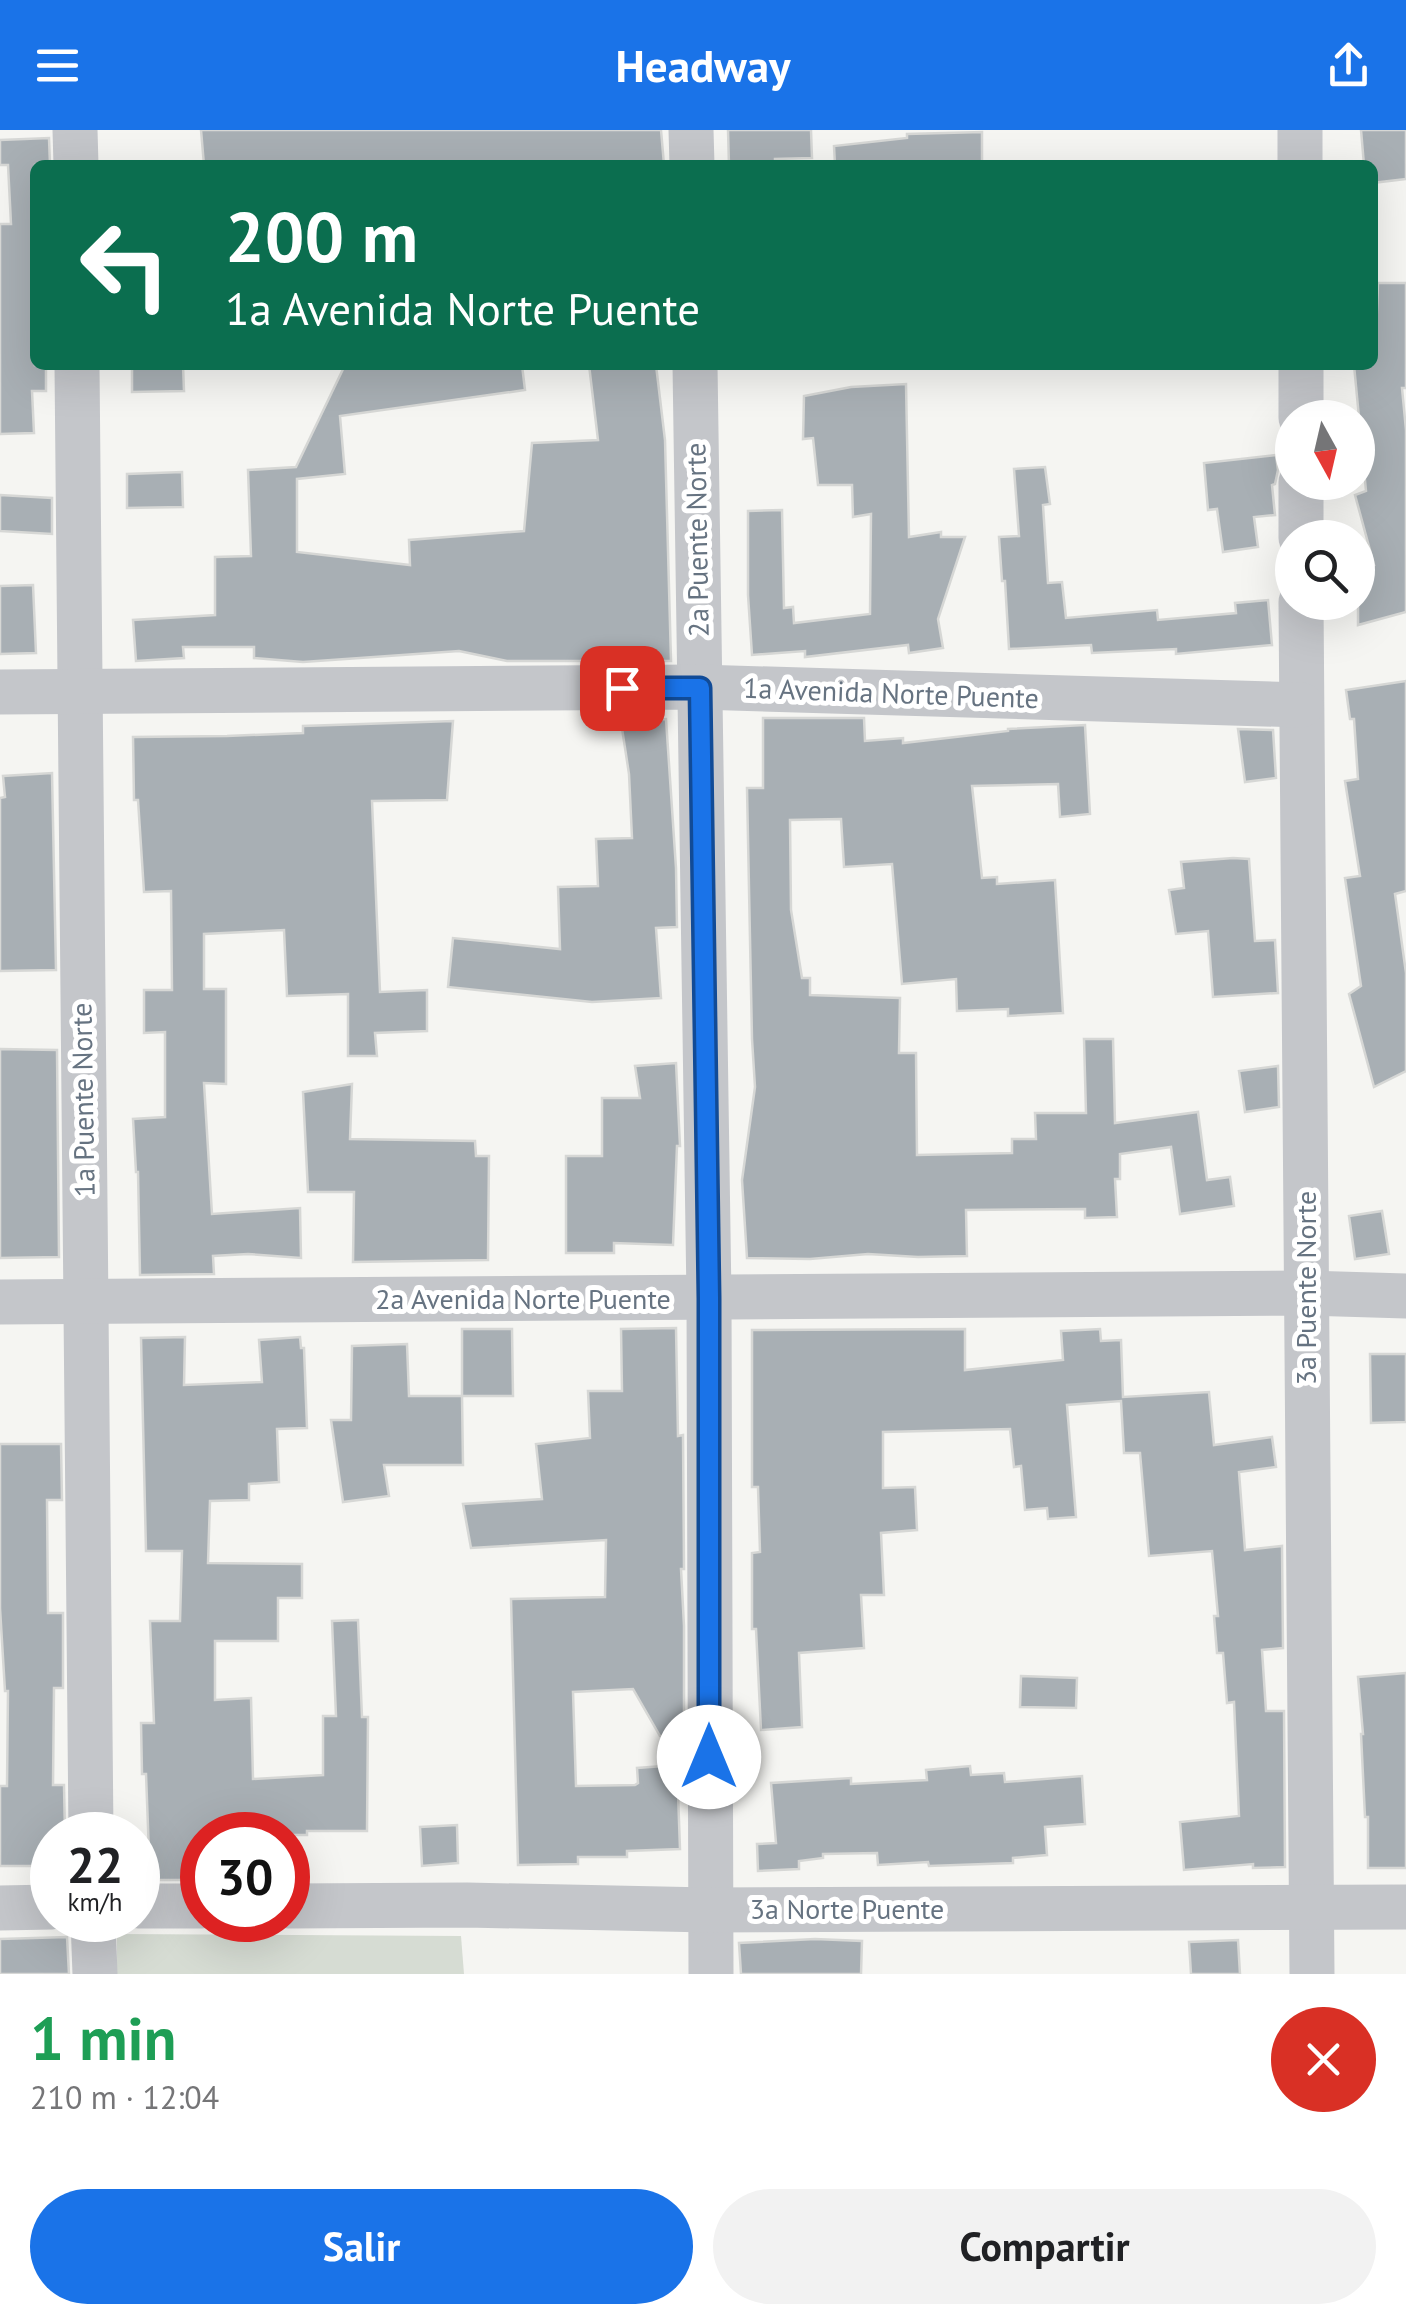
<!DOCTYPE html>
<html lang="es">
<meta charset="utf-8">
<style>
:root{--surface:#fff;--page:#f2f2f2;--text:#202124;--muted:#757577;--accent:#1a73e8}
body{margin:0;font-family:"PT Sans",sans-serif;background:var(--page);color:var(--text);height:100vh;display:flex;flex-direction:column;font-size:38px;white-space:nowrap}
*{box-sizing:border-box;margin:0}
p{font-size:32px;color:var(--muted)}
.icon{flex:none;width:55px;height:55px;fill:none;stroke:currentColor;stroke-width:2;stroke-linecap:round;stroke-linejoin:round}
.map{position:relative;height:1844px;overflow:hidden}
.drawer{display:flex;flex-direction:column;background:var(--surface);flex:1}
.drawer>*{flex:none}
.banner{position:absolute;left:30px;top:30px;width:1348px;height:210px;border-radius:15px;box-shadow:0 10px 40px #0002;background:#0b6e4f;color:#fff;overflow:hidden}
.needle{width:65px;rotate:172deg}
.controls{position:absolute;left:1275px;top:270px;display:grid;gap:20px}
.controls a{display:grid;place-items:center;width:100px;height:100px;border-radius:50%;background:var(--surface);box-shadow:0 10px 40px #0002;font-size:50px}
.speed{position:absolute;left:30px;top:1682px;display:flex;gap:20px;font-size:50px;font-weight:700;text-align:center}
.speed>*{display:grid;place-content:center;width:130px;height:130px;border-radius:50%;background:var(--surface);box-shadow:0 10px 40px #0002;line-height:1}
.speed small{font-size:25px;font-weight:400}
.speed .limit{border:15px solid #d22;background:#fff;color:#111}
.pin{position:absolute;display:grid;place-items:center;width:85px;height:85px;color:#fff;margin:-42px;border-radius:20px;box-shadow:0 5px 15px #0006}
.me{position:absolute;width:110px;margin:-55px;rotate:0deg;stroke-linejoin:round;filter:drop-shadow(0 0 8px #0008)}
.turn{display:flex;align-items:center;gap:35px;height:210px;padding:0 30px;font-size:45px}
.turn .icon{width:130px;height:130px;stroke-width:2.5}
.turn b{display:block;font-size:70px;line-height:85px}
.round{display:grid;place-items:center;flex:none;width:105px;height:105px;border-radius:52px;background:var(--page)}
.head{display:flex;align-items:center;justify-content:space-between;height:170px;padding:0 30px}
h1{font-size:60px;font-weight:700;line-height:75px;color:#1e9e55}
.primary-button{display:flex;gap:20px;margin-top:auto;padding:20px 30px}
.primary-button a{flex:1;height:115px;border-radius:60px;background:var(--accent);color:#fff;font-size:40px;font-weight:700;line-height:115px;text-align:center}
.primary-button a+a{background:var(--page);color:var(--text)}
header{display:flex;justify-content:space-between;align-items:center;height:130px;padding:0 30px;background:var(--accent);color:#fff;font-size:45px;font-weight:700}
.map>svg:first-child{display:block}
.green{fill:#d6dcd3}
.building{fill:#a8afb4;stroke:#d6d7d5;stroke-width:2.5}
.lines{fill:none;stroke-linecap:round;stroke-linejoin:round}
.minor{stroke:#c4c6ca;stroke-width:45}
.route-casing{stroke:#114b97;stroke-width:25}
.route{stroke:#1a73e8;stroke-width:18}
.labels{text-anchor:middle;stroke-width:10;stroke-linejoin:round;paint-order:stroke}
.street-label{font-size:28px;fill:#667381;stroke:#fff}
</style>
<header><svg class="icon" aria-label="menu" viewBox="0 0 24 24"><path d="M4 6h16M4 12h16M4 18h16"/></svg>Headway<svg class="icon" aria-label="share" viewBox="0 0 24 24"><path d="M12 15V3M7 8l5-5 5 5M5 13v7h14v-7"/></svg></header>
<div class="map">
<svg width="1406" height="1844" viewBox="0 0 1406 1844">
<rect width="100%" height="100%" fill="#f5f5f2"/>
<path class="green" d="M117 1804 461 1806 464 1844H117Z"/>
<g class="building">
<path d="M201 0H661L664 35H204Z"/>
<path d="M728 0H811L812 28 775 29V35H729Z"/>
<path d="M1361 0H1406V49L1372 53V35H1364Z"/>
<path d="M982 2V35H835L834 16 907 8V4Z"/>
<path d="M49 8 50 35H35V235H46V261H32L34 303 0 304V94H11L8 35H0V10Z"/>
<path d="M1378 153H1406V258H1402L1406 300V482L1358 495V438L1374 435 1355 365 1366 361 1354 235H1372V229H1375Z"/>
<path d="M132 235H183L184 261 132 262Z"/>
<path d="M345 235H522L525 260 340 286 345 344 297 349V422L410 435 409 410 524 401 532 313 598 310 589 235H656L665 310 671 531H507L459 521 303 532 254 528V517H183L184 528 136 531 133 490 215 485V427L251 426 248 340 296 337Z"/>
<path d="M906 254 909 407 941 402V407H965L938 489 943 518 909 523 908 515 805 527V521L752 525 748 465V381L782 380 784 478 793 477 794 493 870 484 871 384 853 387 852 355H818L813 308 803 309 804 266 851 257Z"/>
<path d="M1276 325 1278 340 1275 354 1272 355 1275 385 1254 387 1258 417 1223 422 1217 379 1208 380 1204 333Z"/>
<path d="M1045 337 1050 374 1043 375 1048 453 1062 452 1066 488 1157 480 1158 490 1236 483 1235 473 1268 470 1272 515 1176 524V519L1092 523 1091 515 1009 519 1005 451H1002L999 407 1019 406 1014 339Z"/>
<path d="M182 342 183 377 127 378V344Z"/>
<path d="M0 365 52 368V404L0 401Z"/>
<path d="M33 455 36 523 0 524V456Z"/>
<path d="M1406 551V761L1395 764 1406 843V941L1374 957 1349 864 1361 856 1345 748 1360 746 1345 651 1358 649 1354 589H1350L1346 560Z"/>
<path d="M763 588H864L865 611 903 608V613L1008 601V599L1085 595 1090 684 1060 687 1058 654 972 656 982 748 997 747V754L1055 750 1063 883 1008 886V879L957 881 956 849 902 854 892 734 844 737 841 689 790 690 791 780 802 848H810V865L900 868 899 923H916L917 1025 1012 1023V1009H1036L1035 983H1086L1084 909H1113L1115 993 1198 982 1207 1050 1230 1047 1234 1076 1180 1084 1171 1017 1120 1024V1049H1115L1117 1087 1085 1088V1079L966 1080 967 1126 918 1127 868 1124 810 1129 747 1128 742 1050 755 957 752 909 747 658H763Z"/>
<path d="M666 589 676 738 677 797 656 798 661 868 592 872 448 857 453 808 560 819 558 757 598 756 596 709 632 708 629 644 621 592Z"/>
<path d="M453 591 447 670 372 671 380 862 427 860V901L375 903 377 926H348V864L287 866 284 800 204 804V859H226V954L204 953 212 1084 300 1078 301 1128 248 1124 213 1126 214 1144 140 1145 138 1042H136L133 989 165 987V902L144 903V860H172L171 761 144 762 138 670H134L133 607 227 606 303 603V596Z"/>
<path d="M1238 599 1273 600 1276 648 1245 652Z"/>
<path d="M52 643 56 840 0 841V668L5 667 3 646Z"/>
<path d="M1233 728 1249 729 1255 811 1275 810 1278 863 1213 867 1208 801 1176 804 1169 760 1184 758 1181 732Z"/>
<path d="M0 919 57 920 59 1127 0 1128Z"/>
<path d="M676 933 680 1016H677L673 1115 614 1113V1123H566V1026H602V968H640L635 936Z"/>
<path d="M1278 936 1279 977 1245 982 1239 941Z"/>
<path d="M352 954 350 1009 475 1011 476 1026H489L488 1130 353 1132 354 1062H308L303 962Z"/>
<path d="M1382 1081 1389 1124 1355 1129 1349 1086Z"/>
<path d="M676 1198 678 1306 683 1305 684 1439H681L684 1496V1606H660L633 1559 573 1562 576 1656 635 1655 638 1653 637 1638 677 1635 680 1719 627 1721V1727H578V1734L518 1735 511 1469 605 1467 606 1410 471 1418 463 1374 542 1369 536 1314 590 1308 588 1261H622L621 1199Z"/>
<path d="M462 1199H512L513 1266H462Z"/>
<path d="M965 1199V1240L1063 1230 1061 1201 1100 1199 1101 1211 1121 1210 1123 1267 1209 1262 1214 1315 1272 1307 1276 1337 1239 1342 1245 1420 1282 1416 1283 1518 1262 1520 1266 1581H1284L1285 1737 1253 1738V1734L1184 1740 1180 1692 1239 1686 1234 1572 1227 1573 1223 1523H1217L1214 1486H1218L1212 1421 1149 1426 1140 1323H1124L1121 1271 1067 1275 1076 1387 1048 1389 1047 1378 1025 1380 1021 1336 1014 1337 1010 1299 883 1302V1358L915 1357 917 1400 881 1403 884 1465H861L864 1518 799 1523 802 1597 761 1600 756 1499H752V1423L760 1422 758 1357H752V1200Z"/>
<path d="M185 1207 184 1255 262 1252 259 1210 300 1207 301 1218H304L307 1298 277 1299 279 1352 249 1354V1370L210 1371 208 1433 302 1434V1468H278V1511H215V1570L251 1568 253 1649 323 1645V1586H336L332 1491 358 1490 362 1587H368L367 1701H307V1705H202V1750H150L146 1644H142L141 1593H154L150 1491H180L182 1421H146L141 1208Z"/>
<path d="M407 1214 409 1266H462L463 1335H384L389 1366 343 1372 331 1290H351L352 1216Z"/>
<path d="M1370 1224H1406V1292L1371 1293Z"/>
<path d="M0 1314H61L62 1370H47L48 1483H63V1558H54L53 1655H64L65 1705H52V1736H0V1656H7L8 1561H5L0 1478Z"/>
<path d="M1406 1543V1738H1368V1687H1365L1361 1604H1363L1358 1547Z"/>
<path d="M1021 1546 1077 1548 1076 1578 1020 1577Z"/>
<path d="M970 1636 971 1645 1004 1643 1005 1652 1082 1646 1085 1694 1045 1697 1047 1725 1013 1728V1733L929 1736 928 1732 878 1735 877 1723 823 1724V1728L799 1731V1739L758 1741 757 1714 776 1713 771 1653 851 1648V1654L927 1650 926 1640Z"/>
<path d="M457 1695 458 1733 422 1736 420 1697Z"/>
<path d="M67 1807 69 1844H0V1809Z"/>
<path d="M815 1809 862 1811 861 1844H741L739 1813Z"/>
<path d="M1238 1810 1240 1844H1191L1189 1812Z"/>
</g>
<g class="lines">
<g class="minor">
<path d="M75 0 76 35"/>
<path d="M691 0 692 35"/>
<path d="M1300 0V35"/>
<path d="M77 235 91 1705"/>
<path d="M695 235 709 1168 711 1844"/>
<path d="M1301 235V288"/>
<path d="M1301 352V408"/>
<path d="M1301 472 1312 1844"/>
<path d="M0 562 699 557 1301 575"/>
<path d="M0 1172 1306 1163 1406 1166"/>
<path d="M138 1776H202"/>
<path d="M288 1776 467 1775 709 1780 1406 1777"/>
<path d="M0 1778 52 1777"/>
<path d="M93 1790 95 1844"/>
</g>
</g>
<g class="lines">
<g class="route-casing">
<path id="route" d="M622 558H700L709 1168V1627"/>
</g>
<use href="#route" class="route"/>
</g>
<g class="labels">
<g class="street-label">
<text transform="translate(697 410) rotate(-91)" y="10">2a Puente Norte</text>
<text transform="translate(891 563) rotate(2)" y="10">1a Avenida Norte Puente</text>
<text transform="translate(83 970) rotate(-91)" y="10">1a Puente Norte</text>
<text transform="translate(1306 1158) rotate(-90)" y="10">3a Puente Norte</text>
<text x="523" y="1179">2a Avenida Norte Puente</text>
<text x="847" y="1789">3a Norte Puente</text>
</g>
</g>
</svg>
<div class="controls">
<a><svg class="needle" viewBox="-14 -14 28 28"><path d="M0-13l5 13h-10z" fill="#e53935"/><path d="M0 13l5-13h-10z" fill="#757577"/></svg></a>
<a><svg class="icon" aria-label="search" viewBox="0 0 24 24"><circle cx="10" cy="10" r="6"/><path d="M15 15l6 6"/></svg></a>
</div>
<div class="speed"><div>22<small>km/h</small></div><div class="limit">30</div></div>
<div class="pin" style="left:622px;top:558px;background:#d93025"><svg class="icon" aria-label="arrive" viewBox="0 0 24 24"><path d="M6 21V4h12l-3 4 3 4H6"/></svg></div>
<svg class="me" style="left:709px;top:1627px" viewBox="-20 -20 40 40"><circle r="19" fill="#fff"/><path d="M0-13L10 11 0 6-10 11z" fill="#1a73e8"/></svg>
<div class="banner">
<div class="turn"><svg class="icon" aria-label="left" viewBox="0 0 24 24"><path d="M17 20v-9H6M10 6l-5 5 5 5"/></svg><div><b>200 m</b>1a Avenida Norte Puente</div></div>
</div>
</div>
<section class="drawer">
<div class="head"><div><h1>1 min</h1><p>210 m · 12:04</p></div><a class="round" style="background:#d93025;color:#fff"><svg class="icon" aria-label="close" viewBox="0 0 24 24"><path d="M6 6l12 12M18 6L6 18"/></svg></a></div>
<div class="primary-button"><a>Salir</a><a>Compartir</a></div>
</section>
